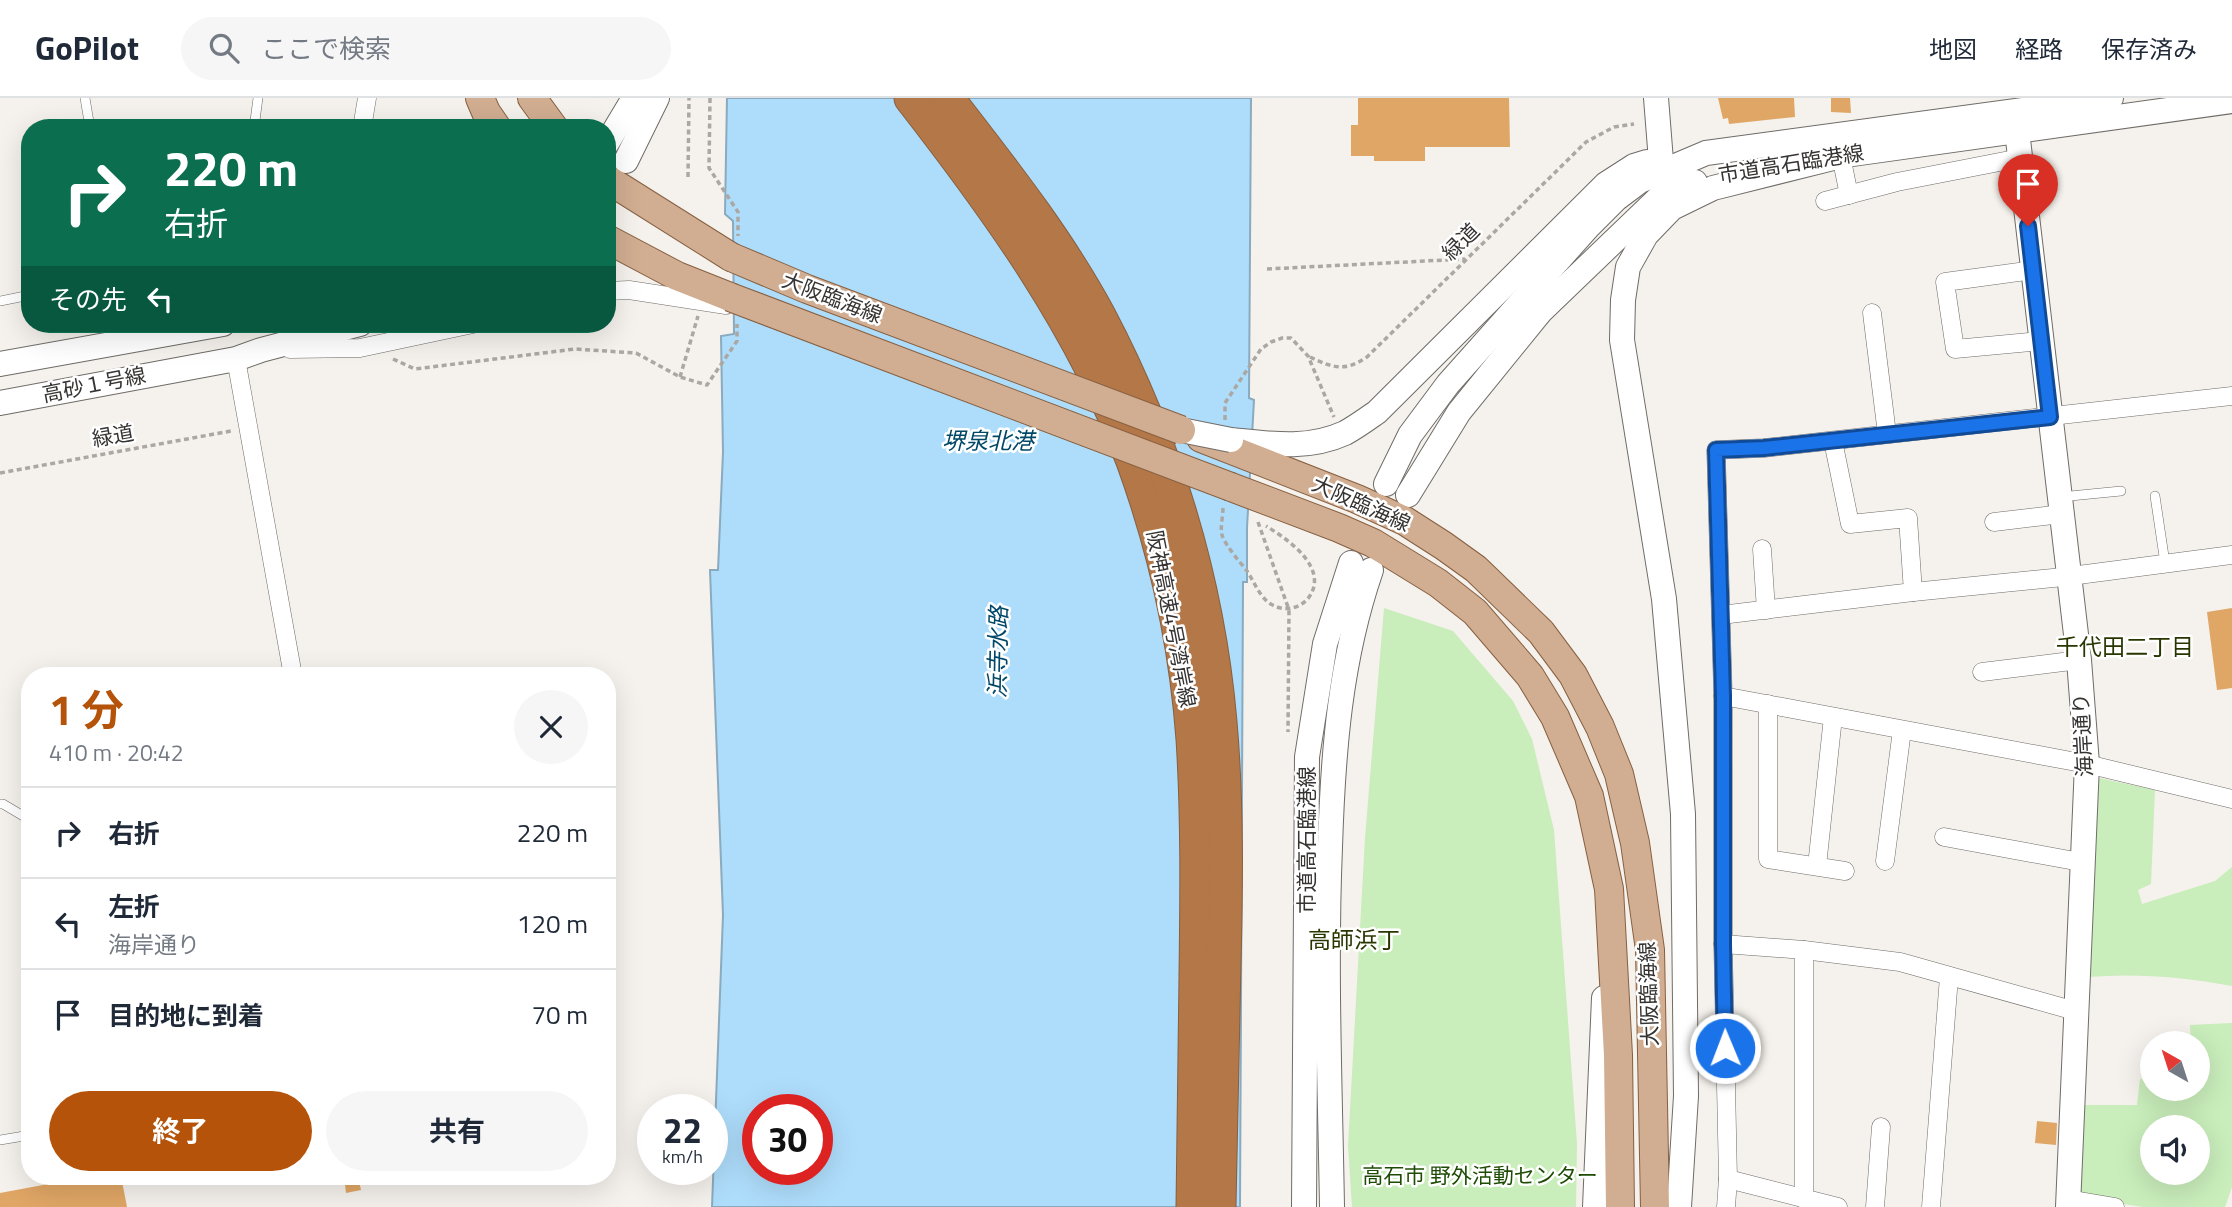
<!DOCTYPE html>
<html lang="ja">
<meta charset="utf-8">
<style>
:root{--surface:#fff;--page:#f6f6f7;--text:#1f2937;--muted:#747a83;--line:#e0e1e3;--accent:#b45309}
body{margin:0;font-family:"Titillium Web","Noto Sans JP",sans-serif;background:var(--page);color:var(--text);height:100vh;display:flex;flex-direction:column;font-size:26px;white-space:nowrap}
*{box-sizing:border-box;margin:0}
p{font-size:23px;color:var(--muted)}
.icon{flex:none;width:38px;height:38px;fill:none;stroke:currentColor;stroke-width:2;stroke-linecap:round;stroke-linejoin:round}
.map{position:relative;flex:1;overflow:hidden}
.panel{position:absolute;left:21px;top:569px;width:595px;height:518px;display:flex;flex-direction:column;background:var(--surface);border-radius:28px;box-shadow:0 7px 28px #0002}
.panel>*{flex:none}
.top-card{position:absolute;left:21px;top:21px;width:595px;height:214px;border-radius:28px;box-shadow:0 7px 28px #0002;background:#0b6e4f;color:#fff;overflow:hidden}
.needle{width:46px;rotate:321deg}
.tools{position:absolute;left:2140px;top:933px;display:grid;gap:14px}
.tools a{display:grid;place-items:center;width:70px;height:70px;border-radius:50%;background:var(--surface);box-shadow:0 7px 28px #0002;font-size:35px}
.speed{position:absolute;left:637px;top:996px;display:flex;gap:14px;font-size:35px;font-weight:700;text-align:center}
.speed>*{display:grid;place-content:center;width:91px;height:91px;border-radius:50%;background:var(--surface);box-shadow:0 7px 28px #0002;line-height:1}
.speed small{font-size:18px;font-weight:400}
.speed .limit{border:10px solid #d22;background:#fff;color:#111}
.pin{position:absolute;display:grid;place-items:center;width:60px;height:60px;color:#fff;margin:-72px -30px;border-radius:50% 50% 50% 0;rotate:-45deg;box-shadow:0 0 7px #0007}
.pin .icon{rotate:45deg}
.me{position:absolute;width:77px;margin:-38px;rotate:359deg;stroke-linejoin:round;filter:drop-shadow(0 0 5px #0008)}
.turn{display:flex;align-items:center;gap:24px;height:147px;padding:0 28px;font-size:32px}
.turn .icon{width:91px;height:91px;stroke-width:2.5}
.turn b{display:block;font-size:49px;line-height:60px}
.then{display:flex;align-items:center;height:66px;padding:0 28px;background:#0003;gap:14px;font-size:26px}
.round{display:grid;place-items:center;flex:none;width:74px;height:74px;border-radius:37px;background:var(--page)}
.summary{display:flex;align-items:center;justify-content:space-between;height:119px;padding:0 28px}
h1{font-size:42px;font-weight:700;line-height:52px;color:var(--accent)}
.button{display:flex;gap:14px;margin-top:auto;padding:14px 28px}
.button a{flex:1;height:80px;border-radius:42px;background:var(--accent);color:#fff;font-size:28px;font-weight:700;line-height:80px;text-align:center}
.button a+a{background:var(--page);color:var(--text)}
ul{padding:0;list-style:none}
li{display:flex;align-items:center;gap:21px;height:91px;padding:0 28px;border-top:2px solid var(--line)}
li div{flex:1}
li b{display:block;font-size:26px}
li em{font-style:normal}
header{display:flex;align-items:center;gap:42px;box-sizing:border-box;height:98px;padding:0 35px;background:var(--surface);border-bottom:2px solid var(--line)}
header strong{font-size:33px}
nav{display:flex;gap:38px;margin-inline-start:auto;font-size:24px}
.search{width:490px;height:63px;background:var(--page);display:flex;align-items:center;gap:18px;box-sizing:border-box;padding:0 24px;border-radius:38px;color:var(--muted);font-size:26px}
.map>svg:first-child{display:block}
.green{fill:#c9edbb;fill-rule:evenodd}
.water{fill:#aeddfb;stroke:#8aaabf;stroke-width:2;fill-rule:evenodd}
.building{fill:#e0a665}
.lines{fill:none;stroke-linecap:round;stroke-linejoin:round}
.lane-casing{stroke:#6f6c68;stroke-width:10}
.street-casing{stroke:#6f6c68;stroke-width:19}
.secondary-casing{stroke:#6f6c68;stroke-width:26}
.primary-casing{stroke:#876041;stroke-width:30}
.highway-casing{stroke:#876041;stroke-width:35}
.path{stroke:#aba8a4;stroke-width:3.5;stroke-dasharray:5 3.5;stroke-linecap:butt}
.lane{stroke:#fff;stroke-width:9}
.street{stroke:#fff;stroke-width:18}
.secondary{stroke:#fff;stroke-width:24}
.primary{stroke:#d1ad91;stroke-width:28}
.highway{stroke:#b37748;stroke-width:33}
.secondary-bridge-casing{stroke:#6f6c68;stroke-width:26;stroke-linecap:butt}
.primary-bridge-casing{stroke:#876041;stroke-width:30;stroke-linecap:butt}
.secondary-bridge{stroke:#fff;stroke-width:24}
.primary-bridge{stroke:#d1ad91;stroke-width:28}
.route-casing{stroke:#114b97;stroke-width:18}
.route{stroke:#1a73e8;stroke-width:12}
.labels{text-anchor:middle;stroke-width:5;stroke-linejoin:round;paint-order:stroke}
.street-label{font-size:21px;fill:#363433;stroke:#fff}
.park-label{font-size:21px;fill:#1f4c04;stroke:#fff}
.water-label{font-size:23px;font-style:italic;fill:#004868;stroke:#fff}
.neighbourhood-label{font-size:23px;fill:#283600;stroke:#fff}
</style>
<header>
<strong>GoPilot</strong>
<div class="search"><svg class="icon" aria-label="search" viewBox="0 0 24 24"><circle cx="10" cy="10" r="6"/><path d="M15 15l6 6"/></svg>ここで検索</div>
<nav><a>地図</a><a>経路</a><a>保存済み</a></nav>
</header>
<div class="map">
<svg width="2232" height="1109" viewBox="0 0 2232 1109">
<rect width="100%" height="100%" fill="#f5f1ec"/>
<g class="green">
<path d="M1384 510 1453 533 1513 603 1532 641 1554 732 1577 1046 1576 1109H1352L1348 1048 1365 740Z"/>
<path d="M2099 680 2155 692 2151 786 2138 792 2142 806 2215 783 2232 769V888C2184 879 2136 875 2088 879Z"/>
<path d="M2232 925V1089L2225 1109H2143L2078 1099 2085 1007H2137L2140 981H2152V990H2198V945H2191L2190 927ZM2152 1029H2198V1074H2152Z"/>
</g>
<path class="water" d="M727 0H1251L1249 300 1254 302 1247 430V484H1243L1240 1109H712L723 817 710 472H718L723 354 721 238 734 236 733 123 725 116ZM758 1012H817V1071H758Z"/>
<g class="building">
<path d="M1358 0H1509L1510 49H1425V63H1374V58H1351V27H1358Z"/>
<path d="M1718 0H1794L1795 19 1729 26 1728 20 1723 21Z"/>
<path d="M1831 0H1850L1851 15 1831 14Z"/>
<path d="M2232 510V590L2217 592 2207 514Z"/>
<path d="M2037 1023 2057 1025 2056 1047 2035 1045Z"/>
<path d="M91 1078H121L127 1109H0V1095Z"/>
<path d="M344 1078H358L361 1092 346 1095Z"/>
</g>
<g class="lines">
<g class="lane-casing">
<g id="lane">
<path d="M85 0 90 30"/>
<path d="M254 30 258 0"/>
<path d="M0 203 30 197"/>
<path d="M2155 398 2165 465"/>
<path d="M2060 399 2121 393"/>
<path d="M0 706H3L30 722"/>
<path d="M0 1042 30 1037"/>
</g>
</g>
<g class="street-casing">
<g id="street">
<path d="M362 30 367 0"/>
<path d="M1841 58 1849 97"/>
<path d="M1825 103 1897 84 2020 60"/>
<path d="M2034 172 1945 184 1955 251 2041 243"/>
<path d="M607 193 629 192 726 207"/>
<path d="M1872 215 1887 336"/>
<path d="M290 251 360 250 473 226"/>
<path d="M236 261 293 578"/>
<path d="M1833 343 1850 426 1908 420 1913 494"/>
<path d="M1994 424 2062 416"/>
<path d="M1762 451 1766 512"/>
<path d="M1721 517 1913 494 2063 479 2232 457"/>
<path d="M1982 574 2079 562"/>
<path d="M1723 598 2087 666 2232 701"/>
<path d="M1768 606V761L1845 773"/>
<path d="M1944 739 2075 763"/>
<path d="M1885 763 1902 632"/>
<path d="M1817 768 1833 619"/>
<path d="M1723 846 1804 852 1900 864 2075 913"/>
<path d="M1728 1081 1838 1109"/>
<path d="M1804 1101V852"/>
<path d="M2068 1101 2115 1109"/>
<path d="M1726 1109 1728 1081 1723 846V598L1716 352 1764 350 2232 298"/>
<path d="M1875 1109 1881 1029"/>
<path d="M1931 1109 1949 879"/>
</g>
</g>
<g class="secondary-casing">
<g id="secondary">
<path d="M1656 0 1663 88"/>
<path d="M2017 33 2079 562 2087 666 2068 1109"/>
<path d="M607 45 634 0"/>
<path d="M1824 60 2232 3"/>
<path d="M626 63 657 0"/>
<path d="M0 266 223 226"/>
<path d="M0 305 236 261 261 252 360 226"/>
<path d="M1231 342C1270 346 1308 352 1345 335 1356 329 1367 321 1377 314L1606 86 1634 68 1647 64"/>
<path d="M1386 386 1410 337 1448 286 1588 129 1616 101 1640 83 1706 55 2111 0"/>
<path d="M1408 397 1459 314 1541 213 1663 96 1695 84"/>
<path d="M1304 1109 1307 659 1325 546 1351 465"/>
<path d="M1332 1109C1330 989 1325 869 1330 749 1333 654 1340 562 1371 472"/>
<path d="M1595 1109 1604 900"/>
<path d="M1679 1109 1686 998 1683 716 1664 501 1622 242 1623 202 1628 169 1646 137 1672 110 1713 90 1841 58"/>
</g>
</g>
<g class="primary-casing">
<g id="primary">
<path d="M480 0 486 14 497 30"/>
<path d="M532 0 554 30"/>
<path d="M607 81 731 159"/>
<path d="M607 141 677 178 730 199"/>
<path d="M1201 340 1357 401 1405 423 1444 448 1476 471 1541 534 1573 577 1600 629 1619 676 1635 745 1650 852 1655 1109"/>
<path d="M1231 389 1339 430 1373 445 1438 485 1475 514 1530 578 1555 619 1589 698 1609 791 1618 957 1620 1109"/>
</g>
</g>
<g class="highway-casing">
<g id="highway">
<path d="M911 0C999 113 1082 228 1133 363 1165 451 1186 547 1193 641 1198 719 1197 799 1196 878 1195 955 1194 1032 1193 1109"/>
<path d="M947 0C1001 70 1057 140 1099 218 1165 343 1208 483 1220 624 1227 704 1226 786 1224 866 1223 947 1221 1028 1219 1109"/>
</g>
</g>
<g class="path">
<path d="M710 0 709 70 738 114V138"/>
<path d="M688 79 689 0"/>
<path d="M1267 171 1465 161"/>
<path d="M1310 259C1333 270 1345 274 1367 259L1586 44 1614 29 1634 26"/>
<path d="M393 261 415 271 575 251 636 255 680 279 707 287 737 243V226"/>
<path d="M680 279 698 218"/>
<path d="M1225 322V305L1261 251 1271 244 1282 240H1291L1308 258 1334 319"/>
<path d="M0 375 231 333"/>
<path d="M1223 410C1223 418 1220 430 1222 437 1225 447 1240 464 1247 473 1253 482 1259 497 1268 504 1284 517 1309 510 1314 488 1319 462 1284 439 1266 428"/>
<path d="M1258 424 1289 512 1288 634"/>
</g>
<use href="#lane" class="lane"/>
<use href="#street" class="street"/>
<use href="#secondary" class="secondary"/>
<use href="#primary" class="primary"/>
<use href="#highway" class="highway"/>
<g class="secondary-bridge-casing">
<path id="secondary-bridge" d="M1181 332 1231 342"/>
</g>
<g class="primary-bridge-casing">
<g id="primary-bridge">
<path d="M731 159 807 191 1181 332"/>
<path d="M730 199 1231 389"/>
</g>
</g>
<use href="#secondary-bridge" class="secondary-bridge"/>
<use href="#primary-bridge" class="primary-bridge"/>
</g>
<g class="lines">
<g class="route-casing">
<path id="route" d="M1725 950 1723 846V598L1716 352 1764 350 2050 319 2028 128"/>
</g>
<use href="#route" class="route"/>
</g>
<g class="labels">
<g class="street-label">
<text transform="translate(1791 66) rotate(-9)" y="7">市道高石臨港線</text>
<text transform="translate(1461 144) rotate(-45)" y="7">緑道</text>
<text transform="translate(832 200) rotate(21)" y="7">大阪臨海線</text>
<text transform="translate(94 287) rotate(-11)" y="7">高砂１号線</text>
<text transform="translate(113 338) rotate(-10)" y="7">緑道</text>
<text transform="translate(1361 406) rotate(24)" y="7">大阪臨海線</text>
<text transform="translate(1171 521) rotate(79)" y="7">阪神高速4号湾岸線</text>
<text transform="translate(2083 637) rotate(-93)" y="7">海岸通り</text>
<text transform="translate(1307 742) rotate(-90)" y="7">市道高石臨港線</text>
<text transform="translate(1649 896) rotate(-92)" y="7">大阪臨海線</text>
</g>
<g class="park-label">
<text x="1480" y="1085">高石市 野外活動センター</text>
</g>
<g class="water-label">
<text x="988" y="351">堺泉北港</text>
<text transform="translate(998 554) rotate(-89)" y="8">浜寺水路</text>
</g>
<g class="neighbourhood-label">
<text x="2125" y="557">千代田二丁目</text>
<text x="1354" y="850">高師浜丁</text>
</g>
</g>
</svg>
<div class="tools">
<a><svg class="needle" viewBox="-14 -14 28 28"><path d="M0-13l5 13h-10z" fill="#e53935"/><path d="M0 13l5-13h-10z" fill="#747a83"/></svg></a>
<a><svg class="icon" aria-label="sound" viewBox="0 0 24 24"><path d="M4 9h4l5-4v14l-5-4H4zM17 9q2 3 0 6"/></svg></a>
</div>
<div class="speed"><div>22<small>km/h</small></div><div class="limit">30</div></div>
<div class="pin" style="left:2028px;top:128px;background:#d93025"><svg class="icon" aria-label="arrive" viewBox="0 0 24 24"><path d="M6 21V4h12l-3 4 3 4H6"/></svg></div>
<svg class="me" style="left:1725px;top:950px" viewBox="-20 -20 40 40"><circle r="17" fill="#1a73e8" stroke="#fff" stroke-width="3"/><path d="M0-11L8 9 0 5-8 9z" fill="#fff"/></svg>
<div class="top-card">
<div class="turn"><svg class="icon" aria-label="right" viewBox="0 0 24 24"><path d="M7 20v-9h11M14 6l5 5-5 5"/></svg><div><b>220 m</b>右折</div></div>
<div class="then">その先<svg class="icon" aria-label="left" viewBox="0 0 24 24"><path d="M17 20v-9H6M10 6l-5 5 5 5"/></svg></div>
</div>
<section class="panel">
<div class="summary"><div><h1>1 分</h1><p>410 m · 20:42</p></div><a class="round"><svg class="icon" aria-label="close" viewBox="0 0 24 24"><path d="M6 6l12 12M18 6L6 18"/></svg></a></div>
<ul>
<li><svg class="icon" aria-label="right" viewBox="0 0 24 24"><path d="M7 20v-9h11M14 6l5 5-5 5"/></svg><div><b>右折</b></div><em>220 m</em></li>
<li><svg class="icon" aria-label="left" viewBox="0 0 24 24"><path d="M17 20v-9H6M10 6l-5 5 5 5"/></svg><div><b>左折</b><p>海岸通り</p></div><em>120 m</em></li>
<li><svg class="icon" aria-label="arrive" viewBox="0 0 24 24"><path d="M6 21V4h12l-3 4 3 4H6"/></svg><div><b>目的地に到着</b></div><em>70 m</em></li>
</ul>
<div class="button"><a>終了</a><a>共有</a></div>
</section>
</div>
